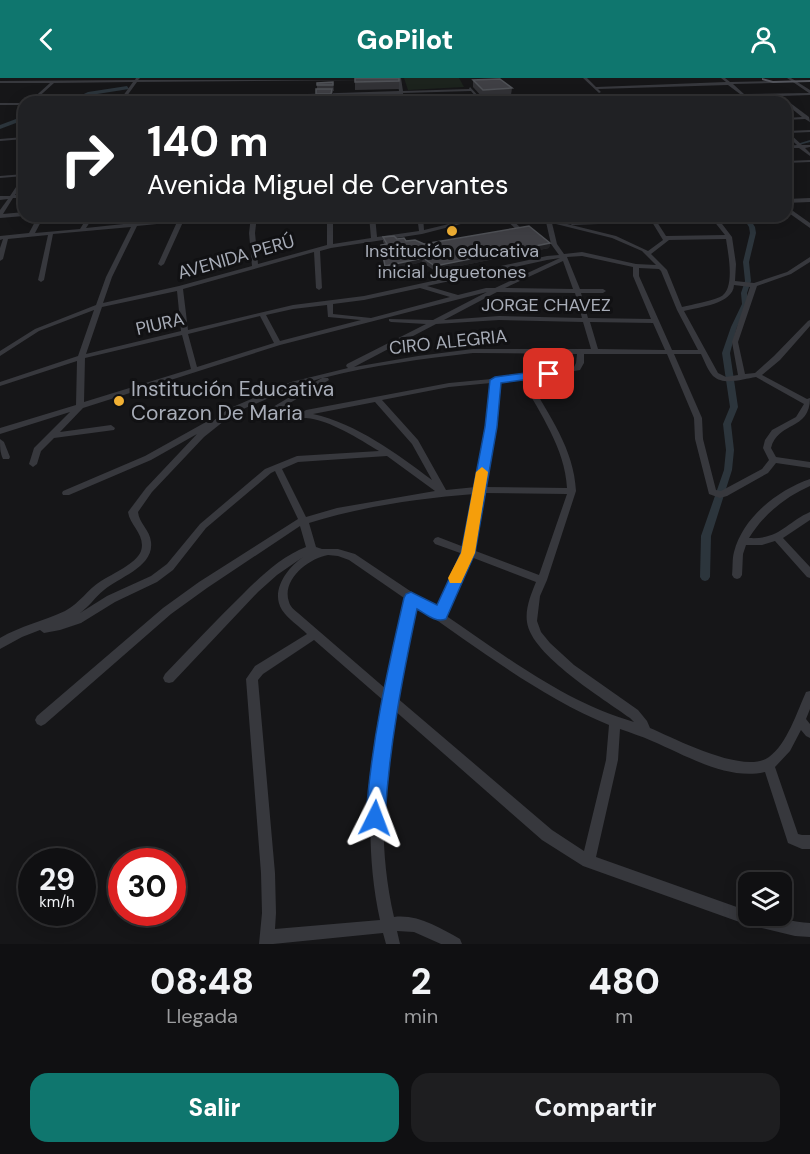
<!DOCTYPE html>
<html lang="es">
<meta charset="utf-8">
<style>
:root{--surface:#101012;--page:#1e1e20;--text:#f1f3f6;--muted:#9c9d9f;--line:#303032;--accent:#0f766e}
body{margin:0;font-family:"DM Sans",sans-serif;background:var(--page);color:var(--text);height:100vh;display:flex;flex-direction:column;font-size:22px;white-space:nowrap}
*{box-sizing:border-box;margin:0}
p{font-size:20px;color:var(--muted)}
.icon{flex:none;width:33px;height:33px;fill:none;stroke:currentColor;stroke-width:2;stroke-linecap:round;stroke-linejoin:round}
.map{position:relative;height:866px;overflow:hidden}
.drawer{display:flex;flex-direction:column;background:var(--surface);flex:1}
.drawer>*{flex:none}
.hud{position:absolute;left:18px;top:18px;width:774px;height:126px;border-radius:18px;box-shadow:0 3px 15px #0003,0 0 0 2px var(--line);background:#202124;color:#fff;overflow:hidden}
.buttons{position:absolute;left:738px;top:794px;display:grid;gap:12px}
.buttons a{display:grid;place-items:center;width:54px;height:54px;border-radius:12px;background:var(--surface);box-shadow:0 3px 15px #0003,0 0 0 2px var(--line);font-size:30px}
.speed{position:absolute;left:18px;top:770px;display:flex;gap:12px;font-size:30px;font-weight:700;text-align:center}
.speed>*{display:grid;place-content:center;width:78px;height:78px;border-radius:50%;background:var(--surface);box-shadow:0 3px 15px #0003,0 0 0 2px var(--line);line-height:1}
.speed small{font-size:15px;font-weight:400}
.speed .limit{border:9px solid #d22;background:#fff;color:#111}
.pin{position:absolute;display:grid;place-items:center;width:51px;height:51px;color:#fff;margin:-26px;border-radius:12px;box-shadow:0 3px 9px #0006}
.me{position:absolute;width:66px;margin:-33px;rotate:3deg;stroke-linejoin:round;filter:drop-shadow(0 0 4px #0008)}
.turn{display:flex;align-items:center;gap:21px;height:126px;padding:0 30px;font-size:27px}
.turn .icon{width:78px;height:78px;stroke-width:2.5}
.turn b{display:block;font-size:42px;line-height:51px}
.eta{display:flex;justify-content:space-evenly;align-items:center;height:102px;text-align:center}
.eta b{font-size:36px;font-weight:800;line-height:42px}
.action{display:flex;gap:12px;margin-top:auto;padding:12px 30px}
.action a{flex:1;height:69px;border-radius:18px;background:var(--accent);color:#fff;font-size:24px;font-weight:800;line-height:69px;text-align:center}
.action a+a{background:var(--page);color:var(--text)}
header{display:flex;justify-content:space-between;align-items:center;height:78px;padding:0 30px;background:var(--accent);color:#fff;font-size:27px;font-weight:800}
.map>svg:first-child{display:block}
.green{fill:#1c231d}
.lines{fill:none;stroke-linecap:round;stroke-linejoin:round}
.canal{fill:#2c353c;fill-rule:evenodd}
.river{fill:#2c353c;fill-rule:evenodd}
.minor{fill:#37383d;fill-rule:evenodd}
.major{fill:#53555c;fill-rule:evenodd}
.wall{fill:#323236}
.shaded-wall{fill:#212124}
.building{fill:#3f3f44;stroke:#4f5156;stroke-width:1.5}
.route{fill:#1a73e8;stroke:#114b97;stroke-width:1.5}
.slow{fill:#f59e0b}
.poi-dot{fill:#f2b134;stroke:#111113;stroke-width:2}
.labels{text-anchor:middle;stroke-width:6;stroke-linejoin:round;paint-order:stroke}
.far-poi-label{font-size:18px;fill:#a8adb8;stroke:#111113}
.far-street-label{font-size:18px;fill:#a8adb8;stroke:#111113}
.poi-label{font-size:21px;fill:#a8adb8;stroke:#111113;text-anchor:start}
</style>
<header><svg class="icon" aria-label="back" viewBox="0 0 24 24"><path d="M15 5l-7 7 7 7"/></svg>GoPilot<svg class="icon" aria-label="person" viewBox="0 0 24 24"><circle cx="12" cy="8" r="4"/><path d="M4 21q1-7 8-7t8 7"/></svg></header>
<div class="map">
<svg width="810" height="866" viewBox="0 0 810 866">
<rect width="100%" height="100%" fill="#161618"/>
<path class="green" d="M404 0H459L464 9 408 12Z"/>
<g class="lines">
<g class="canal">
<path d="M810 62V64L799 67 797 66Z"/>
<path d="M742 138H748L755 149 756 155 749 184 751 203 747 215 748 226 737 249 730 275 738 329 731 346 734 372 732 392 711 458 710 499 708 502 705 503 702 502 700 499 701 458 724 392 726 372 723 346 730 329 722 275 731 249 742 226 741 215 745 203 743 184 750 155 749 149Z"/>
</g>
<g class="river">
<path d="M127 8 129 11 91 17 75 24H67L88 14Z"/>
<path d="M24 38V42L0 51V47Z"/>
</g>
<g class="minor">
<path d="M136 0H140L138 2H369L137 4 124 22 399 13 397 0H401L403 13 469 11 470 9 484 24H480L471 13 403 15 404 24H400L399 16 99 24 120 22 133 4 54 5 33 24H29L50 5H0V3L135 2Z"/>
<path d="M583 0H587L596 9 726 4 721 0H725L730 4 773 3 774 5 733 6 744 16 809 15 787 0H791L810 12V17L781 18 809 39 810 44 805 41 786 42V40L802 39 786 26V24H784L776 18 747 19 753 24H749L742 19 583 24 677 18 740 16 728 7 598 11 601 14 599 15Z"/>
<rect x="0" y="25" width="24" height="2"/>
<path d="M810 52V54L789 55 802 67H810V69L805 70 810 75V78L799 70H786V68L797 67 786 57V53Z"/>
<path d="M24 59V61L0 63V61Z"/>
<path d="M810 82V84L786 85V83Z"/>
<path d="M24 96V98L0 100V98Z"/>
<path d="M22 100H24V105L15 117 24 116V120H13L3 136 24 134V138L0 140V132L8 121 0 122V118H10Z"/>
<path d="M810 120V124L786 125V121Z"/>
<path d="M786 128 810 145V150L786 133Z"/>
<path d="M38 138H44L35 155 80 151 88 138H94L86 150 133 145 136 138H142L138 145 209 138H229L226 140 183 144 164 186 161 188 158 186 177 144 137 148 112 199 103 225 179 208 252 188 249 155 251 138H257L255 155 258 186 327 167V138H333V166L371 160 369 138H375L377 159 419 153 417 138H423L424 152 482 138H492L422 156 331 170 320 173 322 210 319 212 316 210 314 174 183 211 188 252 293 227 364 218 547 178 559 177 551 166 546 144 539 138H550L551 142 616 158 648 173 663 162 652 144 572 147 569 145 572 143 650 141 648 138H654L655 140 716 138 732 159 736 186 735 203 754 205 787 194 810 179V184L791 196 757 208 738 264 745 296 755 295 774 278 808 243 810 242V248L780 282 762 297 807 321 810 320C810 353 778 343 771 370L776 379 810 384V390L776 385 768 395 727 418 720 420 709 416 695 361 694 340 667 276H584V285L580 292 528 301C549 337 574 371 576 413L547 502 540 518 537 543 541 554 550 565 574 587 638 632 647 643 650 650C676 661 744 697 769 679 787 666 797 634 806 614L810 613V631L806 641 810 646V660L806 658 801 652 790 673 775 689 798 756 802 757H810V771H802L788 765 765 694C728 703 685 677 652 663 641 658 631 655 620 651L618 682 596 779 748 833V837C770 837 789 844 810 845V859L795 858 745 846 583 788 542 762 394 632C382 700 378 771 394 839 418 836 440 850 460 861L462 866H441L414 854 397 853 400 866H386L383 855 273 866H259L262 835 261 795 246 601 255 588 307 556C299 548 288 541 282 532 270 513 287 490 303 479L277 497 258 514 173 604 169 605 165 604 163 600 165 596C191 569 216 542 243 516 261 498 282 478 306 469L300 448 207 510 171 536 45 646 41 648 37 646 35 642 37 638 163 530 199 504 298 441 275 393 271 395 206 450 173 492 157 504 115 524 81 545 60 552 44 555 40 552 22 559 0 571V560C20 548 44 543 65 533 80 525 87 512 101 503 112 496 136 486 141 473 146 457 130 448 128 434L146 410 197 356 151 382 69 417H63L62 415 63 413 145 378 206 344H212L228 331 291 304 348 290 346 288 347 286 426 246 391 244 389 243V241L433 242 487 214 280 267 83 330 60 354 111 347 115 350 114 352 54 360 41 373 37 386 33 389 29 386 34 370 70 334 0 356V350L76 327 77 283 0 308V304L78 278 94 232 39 253 0 278V273L35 251 96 227 106 199 131 149 53 156 44 202 41 204 38 202 48 157 8 161 3 181 0 183V170L3 161 0 162V158L29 155ZM713 142 725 157 666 158 657 144ZM552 145 612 160 642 173 656 187 636 186 582 174 564 176 557 166ZM726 161C728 175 736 212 720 219 708 224 694 226 682 229L667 192 651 176 669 162ZM582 178 633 189V198L651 241 588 240 581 215H603L606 213 603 211H580L567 179ZM560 180 495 210H486L458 217 427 208 547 182ZM563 183 573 211 505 210ZM639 190 659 191 661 193 677 232 698 272H672L639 198ZM734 207 750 209 732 264 738 297 726 299 718 295 684 233C699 229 733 226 734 207ZM420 210 450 219 371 240 333 236V226L364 222ZM177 213 181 253 86 276 102 229ZM497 214 575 215 582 240 499 238 444 242ZM327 227 328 239 361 242 280 263 266 237 293 231ZM260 238 274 265 197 289 188 256ZM499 242 583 244 591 271H473L418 278 354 289 436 246ZM590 244 653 245 665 272 598 271ZM182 257 191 291 84 324 85 280ZM473 275 577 276 576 285 574 289 569 290 524 298 449 305 306 332 302 335 271 336 329 302 328 300H323C372 287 423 281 473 275ZM674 276H701C704 282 708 293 713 298 724 308 743 301 756 299L804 326 796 339 772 352 765 362 763 370 769 382 762 391 721 413 716 412 703 361 702 340ZM322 300 261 336C273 346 292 340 306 340 330 342 359 361 379 373L297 378 265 391 200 446 167 486 151 498 107 518 80 535C89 529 95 519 104 512 119 499 154 489 151 464 150 452 139 445 138 434L152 414 204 359 234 335 297 308ZM522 302C540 336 565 370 567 410L484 409 495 349 498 305ZM491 305 487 349 476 409 446 412 418 362 382 322 449 309ZM375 324 412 366 432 402C396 375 357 346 313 336ZM387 378 435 413 337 430 306 439 282 391 298 384ZM483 415 567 416 539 497 473 472ZM474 416 464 469 438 459 435 460 433 463 435 466 463 476 437 531 355 476 338 471H322L316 469 309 445C360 429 420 420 474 416ZM328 477 338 478 349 482 407 522 386 611 298 535C294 532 290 528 289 524 281 502 309 480 328 477ZM471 479 536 504C531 516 525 531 527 544 531 577 604 621 630 640L634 644C564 624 504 577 445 537ZM416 528C478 570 539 618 609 647L606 682 584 773 552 752 396 619ZM314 562 384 623C370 696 364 769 380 842L275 851 276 835 275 795 258 602 263 596Z"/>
<path d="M502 138H508L522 151V153H518Z"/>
<path d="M0 361 4 364 10 379 9 381H3C0 375 0 368 0 361Z"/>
<path d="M810 401V408C785 419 764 436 749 460 779 462 787 444 810 434V442L783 460 810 489V500L807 499 775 463 762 467H746L743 476 742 497 740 500 737 501 734 500 732 497C733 489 732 481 734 474 743 439 778 412 810 401Z"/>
</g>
<path class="major" d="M762 0 773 3 810 2V4L773 5 762 2Z"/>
</g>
<g class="wall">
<path d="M355 0H399V11L355 12Z"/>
<path d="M473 2 512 10 511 17 482 19 473 9Z"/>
<path d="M333 4 334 13H333V19L332 24H317V5Z"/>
<path d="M383 159 424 166 550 165 549 170 435 193 422 184 386 193 381 172V167H385L383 164Z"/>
</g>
<g class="shaded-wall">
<path d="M332 11 333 19 331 24V16Z"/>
<path d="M550 165 549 170 435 193V188Z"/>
<path d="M423 180 422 184 386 193 385 188Z"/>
</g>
<g class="building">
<path d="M355 0H399V3L355 4Z"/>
<path d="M500 1 512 10 483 12 473 2Z"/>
<path d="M333 4V7H317V5Z"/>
<path d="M316 11H332L331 16H316Z"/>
<path d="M564 18 569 24H532L529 21Z"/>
<path d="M400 19V24H368V20Z"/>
<path d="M529 148 550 165 435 188 423 180 385 188 381 167 387 166 383 159 394 158 397 161 404 160 406 163 415 162 424 166Z"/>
</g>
<path class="route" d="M549 292 554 296 552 298 501 305 497 349 475 475 446 541C435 545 426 536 417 531 402 601 389 669 385 740L382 747 375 750 369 747 366 740C371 665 387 594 404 520L406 516 411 514 437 527 461 475 485 349 490 302 495 299Z"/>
<path class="slow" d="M482 389 488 394 475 475 461 505H450L448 500 461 475 476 394Z"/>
<g class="poi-dot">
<circle cx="452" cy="153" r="6"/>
<circle cx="119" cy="323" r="6"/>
</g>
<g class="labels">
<g class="far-poi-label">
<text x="452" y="179">Institución educativa<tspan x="452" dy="21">inicial Juguetones</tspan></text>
</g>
<g class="far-street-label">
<text transform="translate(236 179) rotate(-16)" y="6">AVENIDA PERÚ</text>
<text x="546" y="233">JORGE CHAVEZ</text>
<text transform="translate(160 246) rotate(-13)" y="6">PIURA</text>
<text transform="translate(448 264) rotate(-6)" y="6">CIRO ALEGRIA</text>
</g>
<g class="poi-label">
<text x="131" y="318">Institución Educativa<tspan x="131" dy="24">Corazon De Maria</tspan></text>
</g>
</g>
</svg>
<div class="buttons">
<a><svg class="icon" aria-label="layers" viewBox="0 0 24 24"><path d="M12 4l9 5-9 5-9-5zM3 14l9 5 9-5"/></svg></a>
</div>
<div class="speed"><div>29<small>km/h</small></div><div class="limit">30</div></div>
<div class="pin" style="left:549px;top:296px;background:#d93025"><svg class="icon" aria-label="arrive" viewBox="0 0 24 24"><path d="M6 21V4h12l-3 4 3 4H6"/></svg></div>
<svg class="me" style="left:375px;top:740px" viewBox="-20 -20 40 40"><path d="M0-17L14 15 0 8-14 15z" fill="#1a73e8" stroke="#fff" stroke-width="4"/></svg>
<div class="hud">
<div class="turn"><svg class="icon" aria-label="right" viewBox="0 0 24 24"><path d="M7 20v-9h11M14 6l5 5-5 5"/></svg><div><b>140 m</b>Avenida Miguel de Cervantes</div></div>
</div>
</div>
<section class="drawer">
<div class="eta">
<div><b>08:48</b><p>Llegada</p></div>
<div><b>2</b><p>min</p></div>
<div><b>480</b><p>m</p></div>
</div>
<div class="action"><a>Salir</a><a>Compartir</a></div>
</section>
